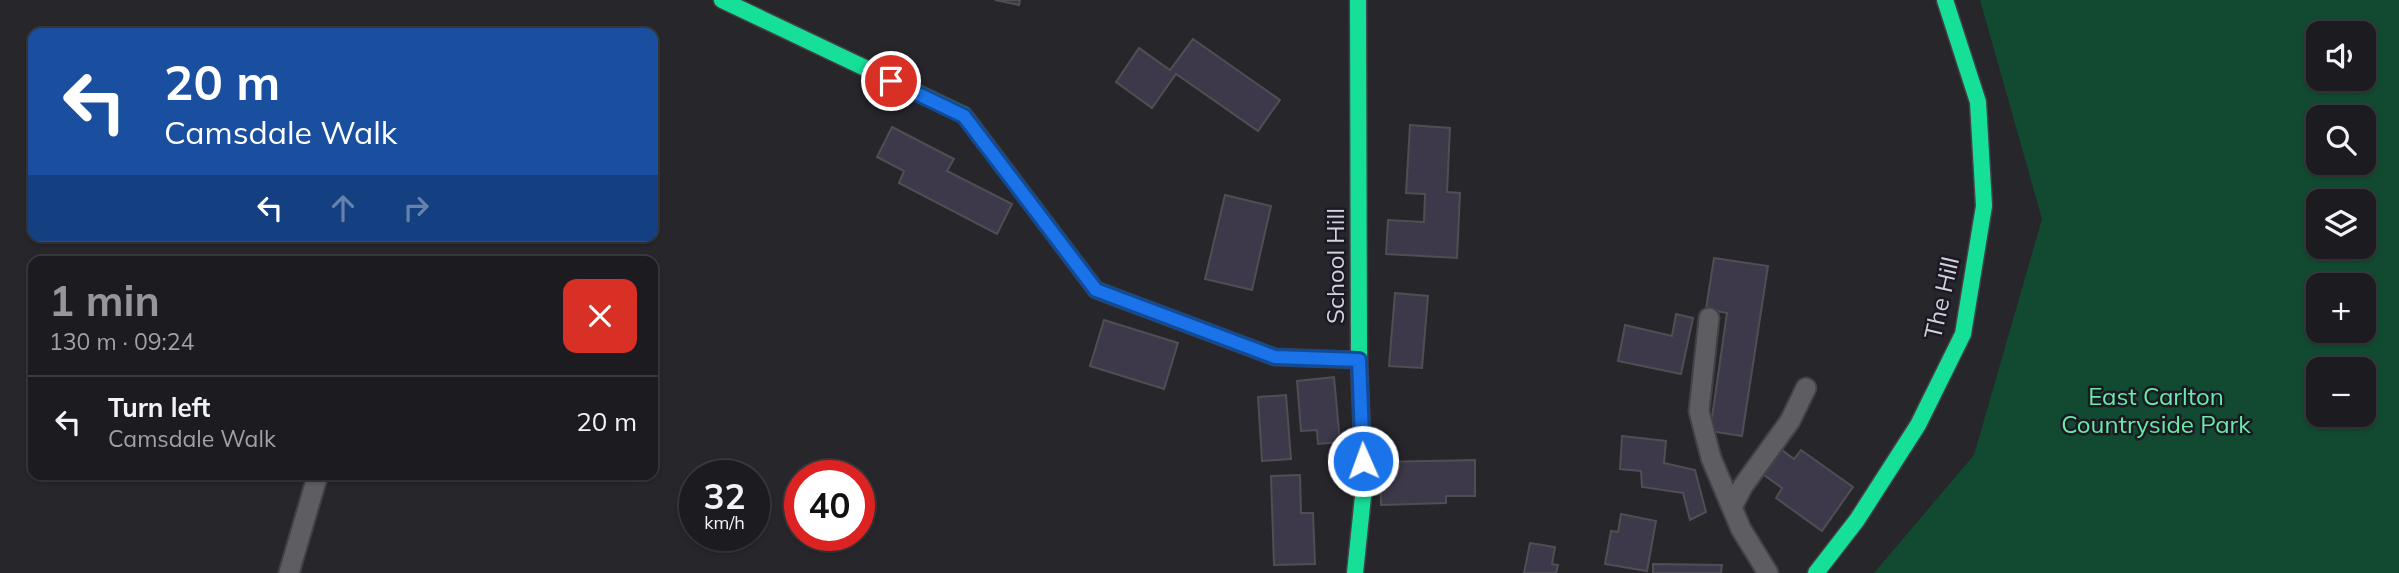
<!DOCTYPE html>
<meta charset="utf-8">
<style>
:root{--surface:#1c1c20;--page:#252529;--text:#f1f3f6;--muted:#a0a1a5;--line:#3a3a3e;--accent:#96959b}
body{margin:0;font-family:Mulish,sans-serif;background:var(--page);color:var(--text);height:100vh;display:flex;flex-direction:column;font-size:26px;white-space:nowrap}
*{box-sizing:border-box;margin:0}
p{font-size:23px;color:var(--muted)}
.icon{flex:none;width:38px;height:38px;fill:none;stroke:currentColor;stroke-width:2;stroke-linecap:round;stroke-linejoin:round}
.map{position:relative;flex:1;overflow:hidden}
.side{position:absolute;left:28px;top:256px;width:630px;height:224px;display:flex;flex-direction:column;background:var(--surface);border-radius:14px;box-shadow:0 2px 5px #0004,0 0 0 2px var(--line)}
.side>*{flex:none}
.banner{position:absolute;left:28px;top:28px;width:630px;height:214px;border-radius:14px;box-shadow:0 2px 5px #0004,0 0 0 2px var(--line);background:#1a4fa0;color:#fff;overflow:hidden}
.controls{position:absolute;left:2306px;top:21px;display:grid;gap:14px}
.controls a{display:grid;place-items:center;width:70px;height:70px;border-radius:14px;background:var(--surface);box-shadow:0 2px 5px #0004,0 0 0 2px var(--line);font-size:35px}
.speed{position:absolute;left:679px;top:460px;display:flex;gap:14px;font-size:35px;font-weight:700;text-align:center}
.speed>*{display:grid;place-content:center;width:91px;height:91px;border-radius:50%;background:var(--surface);box-shadow:0 2px 5px #0004,0 0 0 2px var(--line);line-height:1}
.speed small{font-size:18px;font-weight:400}
.speed .limit{border:10px solid #d22;background:#fff;color:#111}
.pin{position:absolute;display:grid;place-items:center;width:60px;height:60px;color:#fff;margin:-30px;border:4px solid #fff;border-radius:50%;box-shadow:0 2px 7px #0007}
.me{position:absolute;width:77px;margin:-38px;rotate:358deg;stroke-linejoin:round;filter:drop-shadow(0 0 5px #0008)}
.turn{display:flex;align-items:center;gap:24px;height:147px;padding:0 21px;font-size:32px}
.turn .icon{width:91px;height:91px;stroke-width:2.5}
.turn b{display:block;font-size:49px;line-height:60px}
.lanes{display:flex;align-items:center;height:66px;padding:0 21px;background:#0003;justify-content:center;gap:35px;direction:ltr}
.lanes .off{opacity:.35}
.round{display:grid;place-items:center;flex:none;width:74px;height:74px;border-radius:14px;background:var(--page)}
.headline{display:flex;align-items:center;justify-content:space-between;height:119px;padding:0 21px}
h1{font-size:42px;font-weight:700;line-height:52px;color:var(--accent)}
ul{padding:0;list-style:none}
li{display:flex;align-items:center;gap:21px;height:91px;padding:0 21px;border-top:2px solid var(--line)}
li div{flex:1}
li b{display:block;font-size:26px}
li em{font-style:normal}
.map>svg:first-child{display:block}
.green{fill:#114a30;fill-rule:evenodd}
.building{fill:#3e394a;stroke:#4f4f53;stroke-width:2}
.lines{fill:none;stroke-linecap:round;stroke-linejoin:round}
.lane-casing{stroke:#424147;stroke-width:23}
.fast-casing{stroke:#424147;stroke-width:19}
.lane{stroke:#5e5d61;stroke-width:19}
.fast{stroke:#16e098;stroke-width:16}
.route-casing{stroke:#114b97;stroke-width:18}
.route{stroke:#1a73e8;stroke-width:12}
.labels{text-anchor:middle;stroke-width:5;stroke-linejoin:round;paint-order:stroke}
.street-label{font-size:24px;fill:#d2d1d8;stroke:#1b1924}
.park-label{font-size:24px;fill:#67eca6;stroke:#1b1924}
</style>
<div class="map">
<svg width="2399" height="573" viewBox="0 0 2399 573">
<rect width="100%" height="100%" fill="#26262b"/>
<path class="green" d="M1980 0H2399V573H1874L1974 455 2042 219ZM2319 33H2364V79H2319ZM2319 117H2364V163H2319ZM2319 201H2364V247H2319ZM2319 285H2364V331H2319ZM2319 369H2364V415H2319Z"/>
<g class="building">
<path d="M995 0H1020L1019 5Z"/>
<path d="M1193 39 1280 100 1258 131 1176 74 1152 108 1116 82 1139 48 1170 70Z"/>
<path d="M1410 125 1450 128 1447 192 1460 193 1457 258 1386 254 1388 220 1424 222 1425 194 1406 193Z"/>
<path d="M892 127 954 159 947 171 1012 204 997 234 899 183 904 171 877 157Z"/>
<path d="M1225 195 1271 206 1252 290 1205 279Z"/>
<path d="M1714 258 1768 266 1742 436 1710 431 1727 313 1706 309Z"/>
<path d="M1395 293 1428 296 1422 368 1389 366Z"/>
<path d="M1676 314 1693 318 1681 374 1618 361 1625 325 1672 336Z"/>
<path d="M1104 320 1178 343 1164 389 1090 366Z"/>
<path d="M1334 377 1340 442 1318 444 1317 430 1301 431 1297 381Z"/>
<path d="M1286 395 1291 459 1262 461 1258 397Z"/>
<path d="M1622 436 1666 441 1664 463 1695 470 1706 512 1690 520 1683 493 1642 487 1641 471 1620 469Z"/>
<path d="M1782 450 1794 459 1801 450 1853 487 1822 531 1776 498 1782 488 1764 475Z"/>
<path d="M1475 460V496H1446V503L1381 505 1380 462Z"/>
<path d="M1300 475 1301 513H1313L1315 564 1274 565 1271 476Z"/>
<path d="M1621 514 1656 521 1647 571 1605 564 1611 531 1618 532Z"/>
<path d="M1530 543 1555 547 1552 564 1558 565 1556 573H1524Z"/>
<path d="M1653 564 1722 565 1721 573H1653Z"/>
</g>
<g class="lines">
<g class="lane-casing">
<g id="lane">
<path d="M1709 318 1699 411 1711 458 1741 529 1768 573"/>
<path d="M1732 507 1743 486 1790 421 1806 388"/>
<path d="M289 573 318 474"/>
</g>
</g>
<g class="fast-casing">
<g id="fast">
<path d="M722 0 964 115 1096 290 1275 357 1359 360"/>
<path d="M1355 573 1364 487 1359 360 1358 0"/>
<path d="M1816 573 1857 520 1918 425 1963 334 1984 206 1978 102 1945 0"/>
</g>
</g>
<use href="#lane" class="lane"/>
<use href="#fast" class="fast"/>
</g>
<g class="lines">
<g class="route-casing">
<path id="route" d="M891 81 964 116 1096 290 1275 357 1359 360 1363 461"/>
</g>
<use href="#route" class="route"/>
</g>
<g class="labels">
<g class="street-label">
<text transform="translate(1336 266) rotate(-90)" y="8">School Hill</text>
<text transform="translate(1942 298) rotate(-77)" y="8">The Hill</text>
</g>
<g class="park-label">
<text x="2156" y="405">East Carlton<tspan x="2156" dy="28">Countryside Park</tspan></text>
</g>
</g>
</svg>
<div class="controls">
<a><svg class="icon" aria-label="sound" viewBox="0 0 24 24"><path d="M4 9h4l5-4v14l-5-4H4zM17 9q2 3 0 6"/></svg></a>
<a><svg class="icon" aria-label="search" viewBox="0 0 24 24"><circle cx="10" cy="10" r="6"/><path d="M15 15l6 6"/></svg></a>
<a><svg class="icon" aria-label="layers" viewBox="0 0 24 24"><path d="M12 4l9 5-9 5-9-5zM3 14l9 5 9-5"/></svg></a>
<a>+</a>
<a>−</a>
</div>
<div class="speed"><div>32<small>km/h</small></div><div class="limit">40</div></div>
<div class="pin" style="left:891px;top:81px;background:#d93025"><svg class="icon" aria-label="arrive" viewBox="0 0 24 24"><path d="M6 21V4h12l-3 4 3 4H6"/></svg></div>
<svg class="me" style="left:1363px;top:461px" viewBox="-20 -20 40 40"><circle r="17" fill="#1a73e8" stroke="#fff" stroke-width="3"/><path d="M0-11L8 9 0 5-8 9z" fill="#fff"/></svg>
<div class="banner">
<div class="turn"><svg class="icon" aria-label="left" viewBox="0 0 24 24"><path d="M17 20v-9H6M10 6l-5 5 5 5"/></svg><div><b>20 m</b>Camsdale Walk</div></div>
<div class="lanes"><svg class="icon" aria-label="left" viewBox="0 0 24 24"><path d="M17 20v-9H6M10 6l-5 5 5 5"/></svg><svg class="icon off" aria-label="ahead" viewBox="0 0 24 24"><path d="M12 20V5M6 11l6-6 6 6"/></svg><svg class="icon off" aria-label="right" viewBox="0 0 24 24"><path d="M7 20v-9h11M14 6l5 5-5 5"/></svg></div>
</div>
<section class="side">
<div class="headline"><div><h1>1 min</h1><p>130 m · 09:24</p></div><a class="round" style="background:#d93025;color:#fff"><svg class="icon" aria-label="close" viewBox="0 0 24 24"><path d="M6 6l12 12M18 6L6 18"/></svg></a></div>
<ul>
<li><svg class="icon" aria-label="left" viewBox="0 0 24 24"><path d="M17 20v-9H6M10 6l-5 5 5 5"/></svg><div><b>Turn left</b><p>Camsdale Walk</p></div><em>20 m</em></li>
</ul>
</section>
</div>
